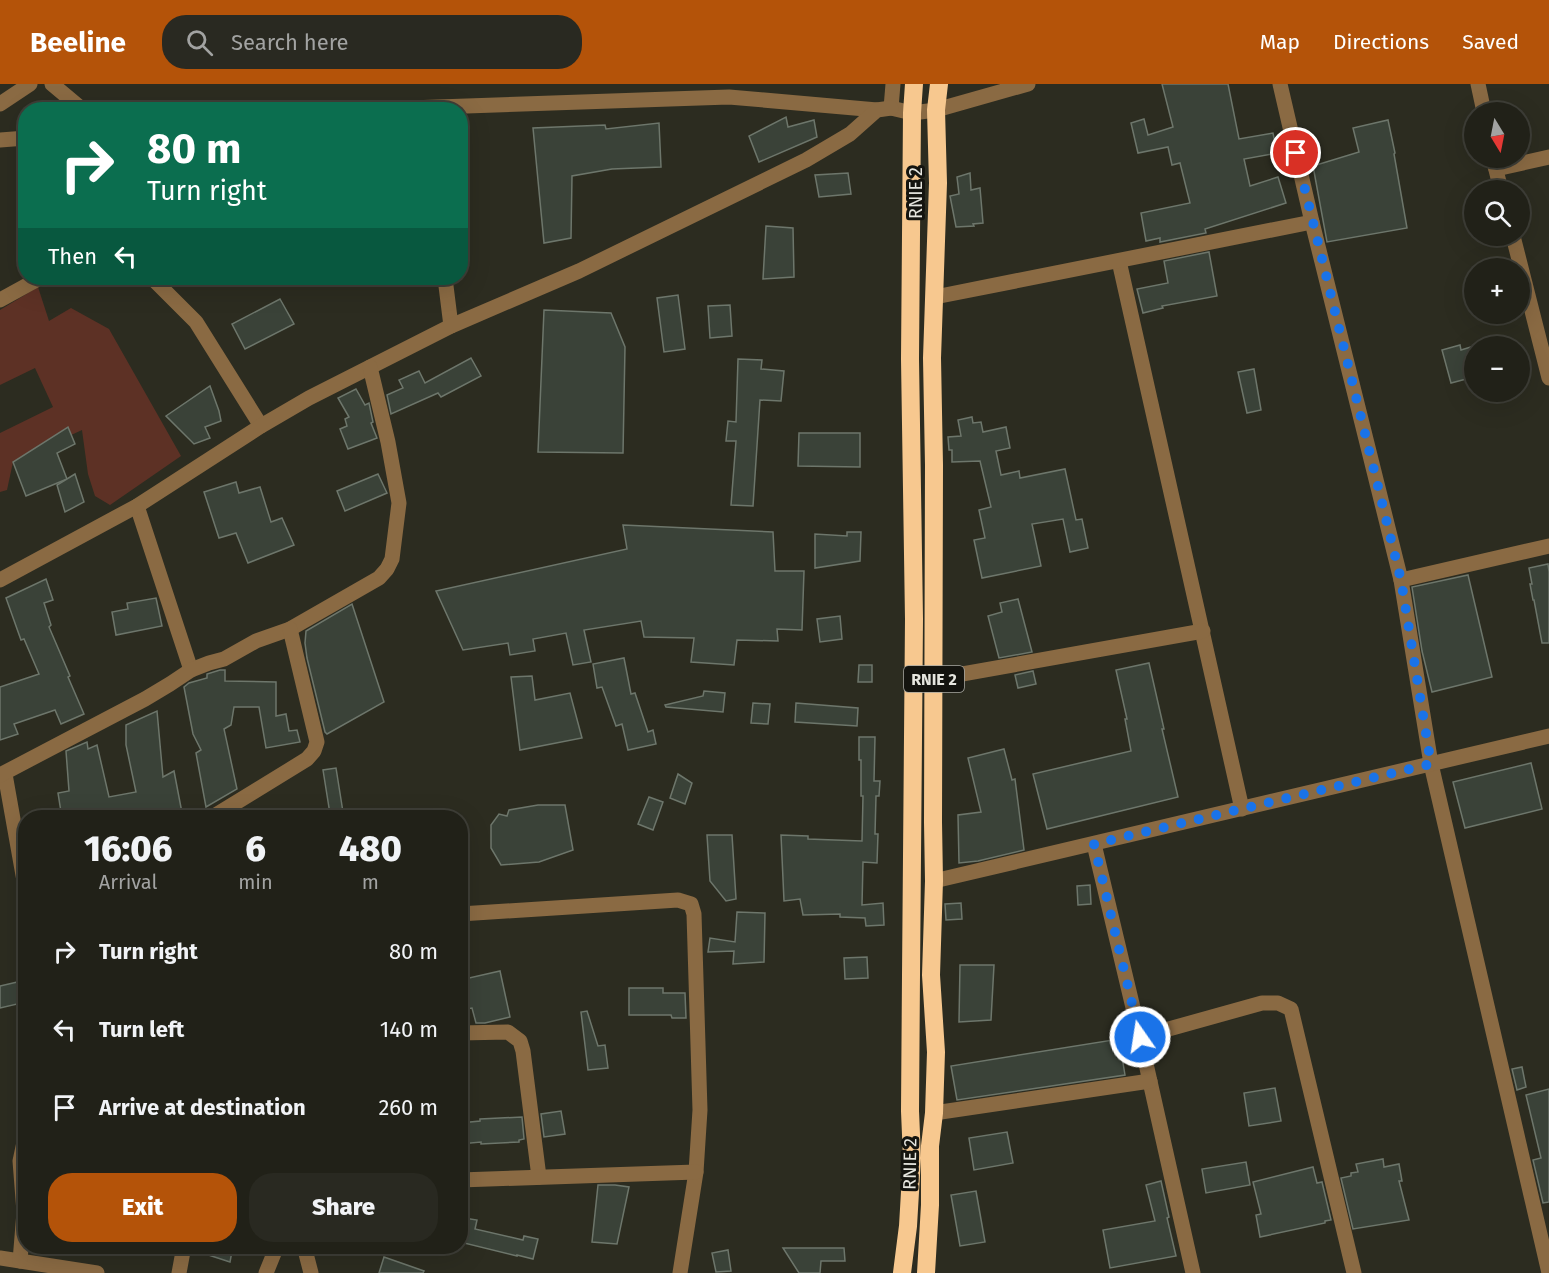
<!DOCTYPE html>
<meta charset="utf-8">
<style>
:root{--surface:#212118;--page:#292921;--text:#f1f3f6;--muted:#a2a3a2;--line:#3e3e37;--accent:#b45309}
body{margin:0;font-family:"Fira Sans",sans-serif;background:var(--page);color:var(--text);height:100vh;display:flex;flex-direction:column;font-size:22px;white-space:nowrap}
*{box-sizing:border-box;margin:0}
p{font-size:20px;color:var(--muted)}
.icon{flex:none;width:33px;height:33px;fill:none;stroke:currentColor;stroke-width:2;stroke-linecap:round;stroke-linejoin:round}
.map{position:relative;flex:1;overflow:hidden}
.details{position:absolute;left:18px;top:726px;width:450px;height:444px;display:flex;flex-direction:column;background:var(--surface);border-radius:24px;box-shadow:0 6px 24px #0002,0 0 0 2px var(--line)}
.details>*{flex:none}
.banner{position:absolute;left:18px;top:18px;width:450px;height:183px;border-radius:24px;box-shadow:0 6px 24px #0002,0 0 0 2px var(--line);background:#0b6e4f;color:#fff;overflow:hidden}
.needle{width:39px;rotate:170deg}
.tools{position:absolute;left:1464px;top:18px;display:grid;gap:12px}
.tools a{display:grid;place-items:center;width:66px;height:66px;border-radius:50%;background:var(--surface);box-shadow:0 6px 24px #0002,0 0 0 2px var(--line);font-size:30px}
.pin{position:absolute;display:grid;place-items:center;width:51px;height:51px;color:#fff;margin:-26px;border:3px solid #fff;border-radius:50%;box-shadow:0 2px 6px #0007}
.me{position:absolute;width:66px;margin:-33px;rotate:347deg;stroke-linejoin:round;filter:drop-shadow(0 0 4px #0008)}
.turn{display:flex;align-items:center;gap:21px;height:126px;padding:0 30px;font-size:27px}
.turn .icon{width:78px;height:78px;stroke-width:2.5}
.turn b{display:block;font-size:42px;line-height:51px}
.then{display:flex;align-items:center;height:57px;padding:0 30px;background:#0003;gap:12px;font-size:22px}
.eta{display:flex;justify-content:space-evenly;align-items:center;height:102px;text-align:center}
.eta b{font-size:36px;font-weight:800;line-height:42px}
.action{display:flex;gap:12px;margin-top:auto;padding:12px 30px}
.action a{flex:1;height:69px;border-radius:24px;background:var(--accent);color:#fff;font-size:24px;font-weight:800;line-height:69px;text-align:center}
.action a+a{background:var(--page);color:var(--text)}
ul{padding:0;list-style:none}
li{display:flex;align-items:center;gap:18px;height:78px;padding:0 30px}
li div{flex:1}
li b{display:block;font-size:22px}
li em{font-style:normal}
header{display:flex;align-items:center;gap:36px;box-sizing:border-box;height:84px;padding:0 30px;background:var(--accent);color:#fff}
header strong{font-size:28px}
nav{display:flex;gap:33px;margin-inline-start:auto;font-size:21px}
.search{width:420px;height:54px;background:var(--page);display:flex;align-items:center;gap:15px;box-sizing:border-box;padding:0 21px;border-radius:24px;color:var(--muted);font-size:22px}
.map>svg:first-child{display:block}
.green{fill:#5d3125}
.building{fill:#3a4238;stroke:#6d766b;stroke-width:1.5}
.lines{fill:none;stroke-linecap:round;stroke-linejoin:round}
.minor{stroke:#8a6a43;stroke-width:15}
.highway{stroke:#f7c88f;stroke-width:18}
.route{stroke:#1a73e8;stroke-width:10;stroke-dasharray:0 18}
.labels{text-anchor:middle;stroke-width:6;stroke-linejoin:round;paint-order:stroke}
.shield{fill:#14140f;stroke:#a7a7a1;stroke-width:1.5}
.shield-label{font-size:16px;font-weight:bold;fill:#e6e6df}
.street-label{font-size:18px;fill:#e6e6df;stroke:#14140f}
</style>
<header>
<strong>Beeline</strong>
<div class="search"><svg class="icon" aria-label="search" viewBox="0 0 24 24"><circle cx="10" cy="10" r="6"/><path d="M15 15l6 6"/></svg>Search here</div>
<nav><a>Map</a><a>Directions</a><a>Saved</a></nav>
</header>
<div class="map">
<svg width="1549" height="1189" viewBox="0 0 1549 1189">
<rect width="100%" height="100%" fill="#2c2c20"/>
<path class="green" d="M38 203 49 237 71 224 109 245 181 372 110 421 95 412 88 390 82 346 13 378 7 406 0 408V349L53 323 35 284 0 301V226Z"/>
<g class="building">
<path d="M1162 0H1228L1239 55 1273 49 1277 69 1244 75 1250 102 1278 93 1286 119 1205 145 1206 149 1160 158V154L1146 157 1141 129 1190 119 1180 79 1172 81 1168 63 1138 69 1131 39 1144 35 1148 51 1173 43Z"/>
<path d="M786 33 788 43 814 36 817 53 759 78 749 52Z"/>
<path d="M1388 36 1395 69 1394 70 1407 144 1327 158 1313 82 1359 68 1353 44Z"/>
<path d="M659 39 661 83 612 85 572 92 571 154 544 159 533 44 605 41 606 45Z"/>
<path d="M848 89 851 110 819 113 815 91Z"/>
<path d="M970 89 971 106 980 104 983 139 973 140 974 142 956 143 950 112 959 110 957 93Z"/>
<path d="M766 142 793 144 794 193 763 195Z"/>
<path d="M1209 168 1217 212 1162 222 1163 224 1143 229 1137 205 1168 199 1164 177Z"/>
<path d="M678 211 685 265 664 268 657 214Z"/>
<path d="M280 215 294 240 245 265 232 240Z"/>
<path d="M730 221 732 252 710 254 708 222Z"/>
<path d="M544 226 611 229 625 263 623 369 538 368Z"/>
<path d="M1460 261 1461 266 1474 262V293L1451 299 1442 266Z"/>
<path d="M471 274 481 292 441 313 438 309 391 330 387 311 403 304 399 296 419 287 425 299Z"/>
<path d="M738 275 762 276 761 285 784 287 781 317 760 316 753 422 731 421 736 357H726L728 337 736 338Z"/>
<path d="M1254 285 1261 326 1247 329 1238 288Z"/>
<path d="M210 302 219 327 221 337 205 343 210 354 194 360 166 332Z"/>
<path d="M356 305 365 321 369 319 373 338 371 339 377 354 348 365 340 345 347 342 345 335 349 333 338 314Z"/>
<path d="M972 333 973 339 981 338 983 348 1006 343 1010 364 996 367 1001 391 1019 387 1020 394 1065 385 1076 436 1082 435 1088 464 1070 468 1063 435 1032 440 1041 482 982 494 974 456 985 454 979 426 991 423 980 377 952 378V366H949L948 353 961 352 958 336Z"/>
<path d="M68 343 75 360 57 369 67 395 26 412 13 378Z"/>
<path d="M799 349H860V383L798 382Z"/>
<path d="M75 390 84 418 65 428 57 401Z"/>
<path d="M378 390 387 409 345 427 337 407Z"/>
<path d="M236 398 239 409 260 403 271 438 282 434 294 461 248 479 236 449 219 454 204 408Z"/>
<path d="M623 441 773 448 775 487H804L802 546 777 545 778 557 737 556 734 581 691 578 694 554 644 553 641 537 584 546 591 578 573 581 566 549 533 555 535 567 510 571 508 559 463 566 436 507 627 465Z"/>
<path d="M847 448H861L860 477 815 484V450L847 452Z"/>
<path d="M1548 480 1549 488V559H1542L1534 516H1533L1530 500H1532L1529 484Z"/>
<path d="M1468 491 1492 593 1432 608 1422 567 1412 503Z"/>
<path d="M46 495 53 516 44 519 51 541 49 543 70 592 68 593 84 630 61 640 55 626 14 640 18 650 0 656V603L39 590 24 555 21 556 6 514Z"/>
<path d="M156 514 162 542 116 551 112 528 128 525 127 519Z"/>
<path d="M1018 515 1032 568 999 574 988 532 1002 528 1000 519Z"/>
<path d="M352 520 384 618 327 650 325 648 307 574 305 559 306 547Z"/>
<path d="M840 532 842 555 820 558 817 535Z"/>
<path d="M624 574 631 610 635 609 648 648 653 646 656 660 628 666 622 640 616 642 602 603 597 604 593 580Z"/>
<path d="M1149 579 1164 645H1162L1178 713 1047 745 1033 690 1131 667 1125 635H1127L1116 586Z"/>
<path d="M859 581H872V598H858Z"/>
<path d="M220 586H225V597L276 598V632L286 630 289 647 297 646 300 658 266 664 259 623H234L231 641 224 645 237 705 206 723 196 669 201 666 193 650 184 603 189 599 207 594V590Z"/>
<path d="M1033 587 1036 600 1018 604 1015 591Z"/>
<path d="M532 592 535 616 570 609 582 654 520 666 511 593Z"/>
<path d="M704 607 725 609 723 628 666 623 665 621 703 612Z"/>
<path d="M753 619 770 620 768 640 751 639Z"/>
<path d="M796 619 858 624 857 642 795 638Z"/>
<path d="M157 627 163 693 174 687 183 734H62L58 709 69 707 66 667 87 658 88 665 97 661 109 713 136 708 126 661V641Z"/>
<path d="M859 653H875L874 697H880L879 712H876L875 750H878L877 779 863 778 862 821 883 819 884 841 866 842 865 834 840 833V830L803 831 800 815 784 817 781 751 808 752V755L862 757 863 712H861V676H859Z"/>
<path d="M1004 665 1012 696 1015 695 1024 766 978 777 959 779 958 731 981 728 968 674Z"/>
<path d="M1531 679 1542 725 1465 744 1453 698Z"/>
<path d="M336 684 343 728 330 730 323 686Z"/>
<path d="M678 690 692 699 685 720 670 714Z"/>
<path d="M649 713 663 718 653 746 638 740Z"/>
<path d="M538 721H565L573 766 539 778 501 781 491 764V741L499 730 507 732 509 726Z"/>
<path d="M707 751H732L736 815 726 817 710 797Z"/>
<path d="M1090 801 1091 820 1078 821 1077 802Z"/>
<path d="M961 819 962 835 946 836 945 820Z"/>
<path d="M737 828 765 829 764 878 733 880 734 867 708 868 710 854 735 858Z"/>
<path d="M867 873 868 894 845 895 844 874Z"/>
<path d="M960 881H994L991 936 959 938Z"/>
<path d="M500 887 510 933 485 939H476L472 924 460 926V896Z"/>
<path d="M26 896V918L0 924V902Z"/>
<path d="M629 904H663V909H685L686 934H672L671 931H629Z"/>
<path d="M587 927 598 962 605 961 608 984 588 986 581 928Z"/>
<path d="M1119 955 1125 991 957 1016 951 982Z"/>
<path d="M1522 983 1526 1003 1517 1006 1512 985Z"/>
<path d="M1275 1004 1281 1037 1249 1042 1244 1009Z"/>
<path d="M1549 1005V1118L1543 1119 1533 1076 1541 1074 1526 1011Z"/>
<path d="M561 1027 565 1050 544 1053 541 1030Z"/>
<path d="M522 1033 524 1055 519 1056V1058L481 1060V1058L460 1060V1039L480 1037V1035Z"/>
<path d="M1007 1048 1013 1079 974 1086 969 1054Z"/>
<path d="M1383 1075 1384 1083 1399 1080 1402 1097H1399L1409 1136 1353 1145 1341 1094 1351 1092V1089L1358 1088 1356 1080Z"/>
<path d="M1246 1078 1250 1101 1206 1109 1202 1085Z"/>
<path d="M1313 1083 1317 1099 1322 1098 1331 1136 1325 1137V1139L1260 1153 1256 1131 1261 1130 1253 1098Z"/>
<path d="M1161 1097 1169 1133 1167 1134 1176 1172 1110 1184 1103 1146 1155 1137 1146 1101Z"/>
<path d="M598 1101H615L629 1103 617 1160 592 1158Z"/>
<path d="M976 1107 985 1158 960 1162 951 1111Z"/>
<path d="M464 1134 477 1136 475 1145 523 1156 524 1152 538 1155 533 1175 517 1171V1172L460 1158Z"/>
<path d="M194 1162H233L230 1178 193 1166Z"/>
<path d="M783 1164H844L845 1177H821L820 1189H799Z"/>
<path d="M728 1166 731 1187 716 1188 712 1169Z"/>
<path d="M384 1173 424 1187 423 1189H379Z"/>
</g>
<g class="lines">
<g class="minor">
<path d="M52 0 83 26"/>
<path d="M893 0 891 24 912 29 936 26 1028 0"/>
<path d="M1280 0 1312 138 1401 496 1431 680 1549 1189"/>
<path d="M1478 0 1484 28"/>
<path d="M0 20 30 0"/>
<path d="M351 26 729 13 877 26"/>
<path d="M0 56 26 54"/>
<path d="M1493 74 1501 106"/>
<path d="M1496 85 1549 73"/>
<path d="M1513 152 1549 294"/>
<path d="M1119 177 1242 725"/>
<path d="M152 194 196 238 261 342"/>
<path d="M445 194 451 242"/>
<path d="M935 213 1312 138"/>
<path d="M0 216 40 194"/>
<path d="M137 422 191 586"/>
<path d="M0 496 137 422 261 342 309 314 451 242 579 187 806 76 850 50 877 26 891 24"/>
<path d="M1401 496 1549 462"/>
<path d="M934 595 1203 547"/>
<path d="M5 690 26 808"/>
<path d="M0 691 145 615 170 600 191 586 209 579 224 575 256 557 290 545 379 494 387 485 392 475 399 419 388 358 370 283"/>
<path d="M211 734 307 675 314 667 317 658 290 545"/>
<path d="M1094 760 1140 953 1193 1189"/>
<path d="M934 797 1549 652"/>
<path d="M460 830 678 816 691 820 694 830 700 1026 696 1088 680 1189"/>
<path d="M460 949 508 948 520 957 523 967 539 1093"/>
<path d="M1140 953 1262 919H1278L1291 925 1354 1189"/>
<path d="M934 1029 1150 997"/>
<path d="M460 1096 696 1088"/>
<path d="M304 1162 311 1189"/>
<path d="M0 1174 97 1189"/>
<path d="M20 1177 24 1128 20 1077 26 1049"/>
<path d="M179 1189 184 1162"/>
<path d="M266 1189 277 1162"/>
</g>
<g class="highway">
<path d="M902 1189 908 1142 912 1074 910 1027 911 891 914 535 910 275 912 29 914 0"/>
<path d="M926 1189 930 1121V1062L934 1029 936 968 931 891 934 797 933 738 934 381 932 274 938 99 936 26 939 0"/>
</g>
</g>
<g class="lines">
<path class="route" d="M1140 953 1094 760 1431 680 1401 496 1296 69"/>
</g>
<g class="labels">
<rect class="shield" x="904" y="582" width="60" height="26" rx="4.5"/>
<g class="shield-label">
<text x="934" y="601">RNIE 2</text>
</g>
<g class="street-label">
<text transform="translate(916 109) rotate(-90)" y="6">RNIE 2</text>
<text transform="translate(910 1080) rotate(-89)" y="6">RNIE 2</text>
</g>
</g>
</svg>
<div class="tools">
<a><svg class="needle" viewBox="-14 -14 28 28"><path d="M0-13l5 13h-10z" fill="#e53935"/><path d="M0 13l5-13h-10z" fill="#a2a3a2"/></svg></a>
<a><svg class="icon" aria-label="search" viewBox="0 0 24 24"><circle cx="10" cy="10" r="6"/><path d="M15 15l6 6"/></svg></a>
<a>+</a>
<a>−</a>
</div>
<div class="pin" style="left:1296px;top:69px;background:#d93025"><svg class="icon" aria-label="arrive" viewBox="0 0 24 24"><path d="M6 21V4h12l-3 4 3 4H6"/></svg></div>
<svg class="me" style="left:1140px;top:953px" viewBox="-20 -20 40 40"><circle r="17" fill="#1a73e8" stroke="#fff" stroke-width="3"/><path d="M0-11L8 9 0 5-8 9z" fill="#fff"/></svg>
<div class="banner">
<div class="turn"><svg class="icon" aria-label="right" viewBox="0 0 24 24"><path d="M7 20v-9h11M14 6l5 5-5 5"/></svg><div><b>80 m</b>Turn right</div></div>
<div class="then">Then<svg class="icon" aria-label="left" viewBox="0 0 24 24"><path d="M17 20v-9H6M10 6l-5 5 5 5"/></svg></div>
</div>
<section class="details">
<div class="eta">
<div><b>16:06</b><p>Arrival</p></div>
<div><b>6</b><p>min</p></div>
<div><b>480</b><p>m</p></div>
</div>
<ul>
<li><svg class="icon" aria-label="right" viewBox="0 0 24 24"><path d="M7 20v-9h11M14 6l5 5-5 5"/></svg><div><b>Turn right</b></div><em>80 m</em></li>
<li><svg class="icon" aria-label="left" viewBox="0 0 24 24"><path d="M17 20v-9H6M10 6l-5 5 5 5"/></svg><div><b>Turn left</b></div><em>140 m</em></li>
<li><svg class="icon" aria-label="arrive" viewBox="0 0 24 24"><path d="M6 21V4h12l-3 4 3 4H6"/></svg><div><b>Arrive at destination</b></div><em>260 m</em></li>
</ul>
<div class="action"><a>Exit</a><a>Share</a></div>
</section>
</div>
